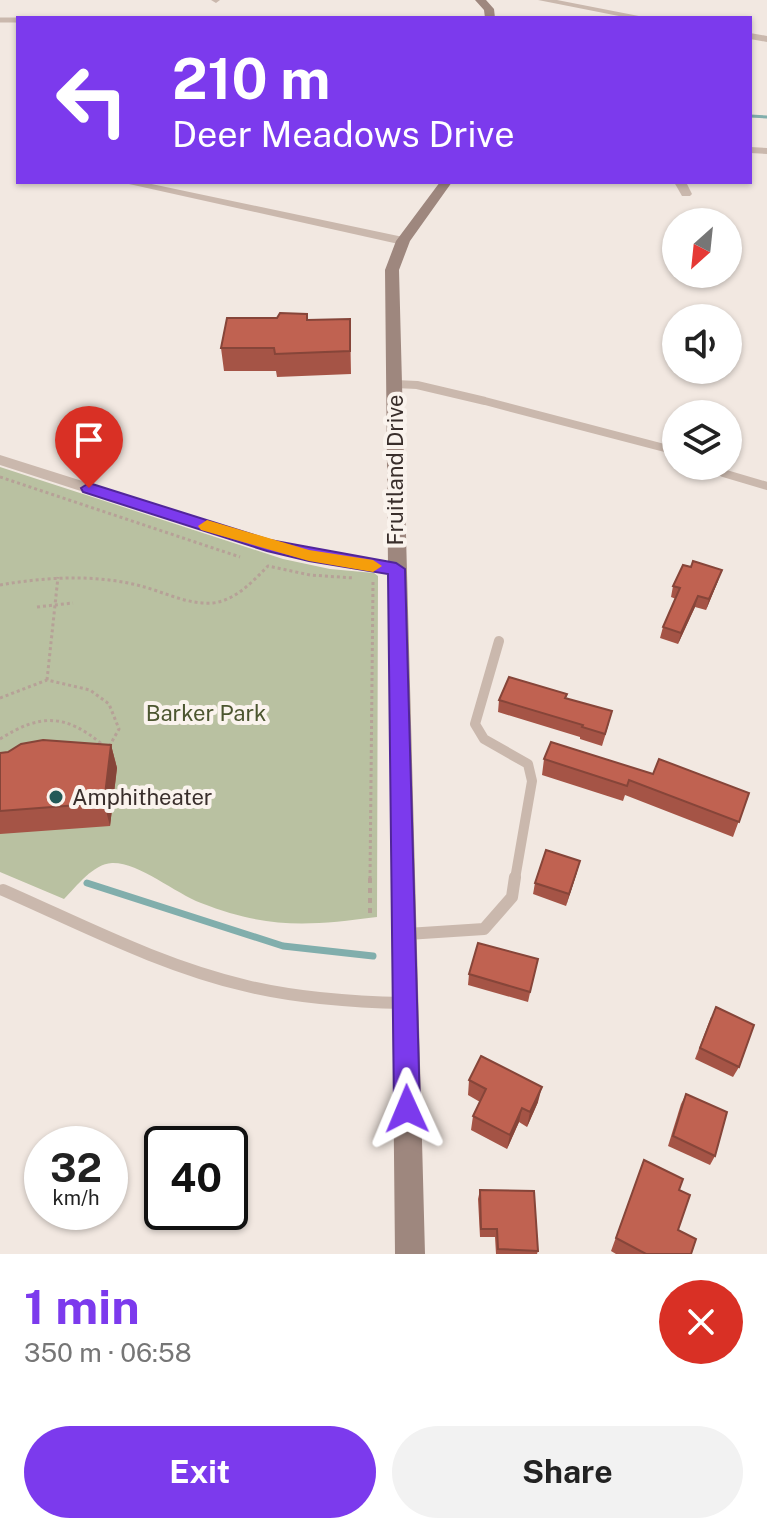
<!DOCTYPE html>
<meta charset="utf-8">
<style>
:root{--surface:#fff;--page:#f2f2f2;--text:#222;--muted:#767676;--accent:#7c3aed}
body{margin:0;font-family:"Public Sans",sans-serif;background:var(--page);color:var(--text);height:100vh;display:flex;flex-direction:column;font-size:30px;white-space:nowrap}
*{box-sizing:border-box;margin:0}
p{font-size:26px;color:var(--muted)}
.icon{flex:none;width:44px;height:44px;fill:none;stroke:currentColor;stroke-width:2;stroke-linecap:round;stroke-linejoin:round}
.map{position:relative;height:1254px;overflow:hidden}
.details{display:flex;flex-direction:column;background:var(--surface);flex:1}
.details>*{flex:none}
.banner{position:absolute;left:16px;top:16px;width:736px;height:168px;border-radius:0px;box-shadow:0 2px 6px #0004;background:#7c3aed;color:#fff;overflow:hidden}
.needle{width:52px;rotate:207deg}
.controls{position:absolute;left:662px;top:208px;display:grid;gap:16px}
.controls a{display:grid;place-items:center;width:80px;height:80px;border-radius:50%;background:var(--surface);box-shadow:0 2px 6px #0004;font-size:40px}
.speed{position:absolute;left:24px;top:1126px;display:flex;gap:16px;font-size:40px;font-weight:700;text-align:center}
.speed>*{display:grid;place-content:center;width:104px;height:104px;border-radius:50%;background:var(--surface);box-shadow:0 2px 6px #0004;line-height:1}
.speed small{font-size:20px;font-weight:400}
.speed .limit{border:4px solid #111;border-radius:12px;background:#fff;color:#111}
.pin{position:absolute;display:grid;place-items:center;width:68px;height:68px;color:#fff;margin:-82px -34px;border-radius:50% 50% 50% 0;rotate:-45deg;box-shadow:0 0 8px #0007}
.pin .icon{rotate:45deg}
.me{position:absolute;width:88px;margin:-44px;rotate:359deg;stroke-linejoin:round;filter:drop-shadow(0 0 6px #0008)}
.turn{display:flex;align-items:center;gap:28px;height:168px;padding:0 24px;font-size:36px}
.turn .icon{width:104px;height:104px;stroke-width:2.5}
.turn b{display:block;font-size:56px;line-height:68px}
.round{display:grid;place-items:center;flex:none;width:84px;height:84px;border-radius:42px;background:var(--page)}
.headline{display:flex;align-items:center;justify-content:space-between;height:136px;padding:0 24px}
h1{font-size:48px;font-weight:700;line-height:60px;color:var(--accent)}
.cta{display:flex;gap:16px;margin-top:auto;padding:16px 24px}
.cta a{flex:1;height:92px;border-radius:48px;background:var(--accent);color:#fff;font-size:32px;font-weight:700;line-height:92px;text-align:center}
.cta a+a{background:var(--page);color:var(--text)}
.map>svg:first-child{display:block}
.green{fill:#b9c1a1}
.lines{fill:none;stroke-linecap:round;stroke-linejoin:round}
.stream-far1{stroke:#81aeac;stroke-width:3}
.stream{stroke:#81aeac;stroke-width:7}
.path-far1{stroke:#b6a197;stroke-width:3;stroke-dasharray:3 3;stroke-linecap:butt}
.path{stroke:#b6a197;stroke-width:4;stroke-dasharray:5 5;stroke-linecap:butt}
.lane-far3{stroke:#cab8ad;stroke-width:5}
.lane-far2{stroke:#cab8ad;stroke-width:8}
.lane-far1{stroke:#cab8ad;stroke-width:10}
.lane{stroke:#cab8ad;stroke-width:12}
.street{fill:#cab8ad;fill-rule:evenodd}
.secondary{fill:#9e877e;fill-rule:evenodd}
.wall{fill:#a55446}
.shaded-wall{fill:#864539}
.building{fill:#c06251;stroke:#864539;stroke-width:2}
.route{fill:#7c3aed;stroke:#51269a;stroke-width:2}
.slow{fill:#f59e0b}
.poi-dot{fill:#225957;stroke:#faf3ed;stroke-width:3}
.labels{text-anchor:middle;stroke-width:8;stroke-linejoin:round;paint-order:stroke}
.street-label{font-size:22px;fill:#392e2b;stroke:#faf3ed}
.park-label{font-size:22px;fill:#4c5630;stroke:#faf3ed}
.poi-label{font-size:22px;fill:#392e2b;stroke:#faf3ed;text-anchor:start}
</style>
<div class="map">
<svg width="767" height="1254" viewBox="0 0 767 1254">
<rect width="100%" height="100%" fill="#f2e8e1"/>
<path class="green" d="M0 467 283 559 330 569 374 573 378 576 377 917C308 926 268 929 201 903 175 893 138 862 112 863 93 864 77 886 64 899L0 872Z"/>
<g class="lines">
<path class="stream-far1" d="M750 116 767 117"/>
<path class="stream" d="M87 883 283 946 373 956"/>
<g class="path-far1">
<path d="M0 477 240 557"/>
<path d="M0 585C46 577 95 574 141 586 164 592 188 605 213 603 236 600 252 582 268 566L310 575 354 578"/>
<path d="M37 607 73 603"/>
<path d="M47 680 58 577"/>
<path d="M0 698 47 680 90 690 109 704 119 729 110 745"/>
<path d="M0 739C41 713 66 714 103 745"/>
<path d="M370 879 373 582"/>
</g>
<path class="path" d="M370 913V877"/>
<path class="lane-far3" d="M0 20H18"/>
<g class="lane-far2">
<path d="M395 384 417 385 485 401 676 451"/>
<path d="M712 466 723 473 767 486"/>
</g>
<path class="lane-far1" d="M499 641 475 724 484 739 528 764 532 781 515 879"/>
<g class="lane">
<path d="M3 890C83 925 161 966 247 986 298 998 351 1002 404 1003"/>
<path d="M407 934 484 929 512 897 515 877"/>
</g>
<g class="street">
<path d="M211 0H220L216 3Z"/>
<path d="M538 0H557L649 18H629Z"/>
<path d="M750 33 767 36V42L750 39Z"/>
<path d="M750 147 767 148V154L750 153Z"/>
<path d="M120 182H142L403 237 409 241 403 245Z"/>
<path d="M674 182H686L692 194 690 196H682Z"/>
<path d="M0 455 269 540 396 563 405 569 396 575 267 551 0 465Z"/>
</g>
<g class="secondary">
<path d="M475 0H486L494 9 495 18H485L484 10Z"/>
<path d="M440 182H452L410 241 399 270 425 1254H395L385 270 396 241Z"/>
</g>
</g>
<g class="wall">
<path d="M350 319 351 374 277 377 276 371H224L221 348 308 320Z"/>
<path d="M718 581 706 610 695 607 678 644 660 638 663 627 676 599 671 597 673 586Z"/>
<path d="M567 694 566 698 609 723 602 746 580 739V737L498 712 499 700Z"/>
<path d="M111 745 117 768 110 826 0 834V753Z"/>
<path d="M544 759 653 774 749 793 733 837 625 795 623 801 542 775Z"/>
<path d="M577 872 566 906 533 894 535 883Z"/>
<path d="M535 970 528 1002 468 985 469 974Z"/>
<path d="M711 1017 739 1067 733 1077 695 1059Z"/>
<path d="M469 1080 538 1102 527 1127 519 1122 507 1149 471 1130 473 1116 480 1102 468 1095Z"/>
<path d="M686 1094 715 1156 710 1165 668 1146 681 1104Z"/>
<path d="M644 1160 679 1190 678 1230 691 1254H616L611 1251Z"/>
<path d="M480 1190 538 1251 537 1254H496L495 1237H480L478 1199Z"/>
</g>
<g class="shaded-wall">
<path d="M722 570 718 581 706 610 709 599Z"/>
<path d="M698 596 695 607 678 644 681 633Z"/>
<path d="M111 745 117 768 110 826 104 803Z"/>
<path d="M580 861 577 872 566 906 569 894Z"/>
<path d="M542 1087 538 1102 527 1127 530 1112Z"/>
<path d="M522 1108 519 1122 507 1149 510 1135Z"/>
</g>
<g class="building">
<path d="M280 313 307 314V320L350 319V351L275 354 274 348H221L227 318H277Z"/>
<path d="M693 561 722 570 709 599 698 596 681 633 663 627 680 588 673 586 683 565 691 567Z"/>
<path d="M509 677 567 694 565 698 612 711 605 734 582 727 583 725 499 700Z"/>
<path d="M43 740 111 745 104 803 0 811V753L8 752 21 744Z"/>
<path d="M551 742 653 774 659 759 749 793 739 822 629 780 627 786 544 759Z"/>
<path d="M546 850 580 861 569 894 535 883Z"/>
<path d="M478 943 538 959 530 992 469 974Z"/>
<path d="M716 1007 754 1025 739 1067 700 1048Z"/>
<path d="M481 1056 542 1087 530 1112 522 1108 510 1135 473 1116 486 1089 469 1080Z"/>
<path d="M686 1094 727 1112 715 1156 673 1136Z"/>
<path d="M644 1160 683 1179 679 1190 690 1195 678 1230 696 1239 691 1254H646L616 1238Z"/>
<path d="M480 1190 534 1191 538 1251 498 1249 497 1229H481Z"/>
</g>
<path class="route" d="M89 483 270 540 396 563 405 569 420 1109 416 1118 407 1122 398 1118 394 1109 388 574 309 561 267 551 83 492 81 488Z"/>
<path class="slow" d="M207 520 309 550 373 560 382 566 373 572 309 561 201 530 198 526Z"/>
<circle class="poi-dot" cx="56" cy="797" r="8"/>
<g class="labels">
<g class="street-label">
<text transform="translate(395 470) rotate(-90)" y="8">Fruitland Drive</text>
</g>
<g class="park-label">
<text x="206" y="721">Barker Park</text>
</g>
<g class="poi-label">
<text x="72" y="805">Amphitheater</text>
</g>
</g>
</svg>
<div class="controls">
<a><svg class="needle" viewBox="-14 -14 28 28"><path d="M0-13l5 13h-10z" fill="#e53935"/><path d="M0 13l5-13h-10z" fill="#767676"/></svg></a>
<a><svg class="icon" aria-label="sound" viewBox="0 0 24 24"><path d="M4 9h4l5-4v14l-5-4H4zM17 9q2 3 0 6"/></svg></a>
<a><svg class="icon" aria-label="layers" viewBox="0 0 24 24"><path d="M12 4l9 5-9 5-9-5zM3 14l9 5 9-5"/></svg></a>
</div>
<div class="speed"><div>32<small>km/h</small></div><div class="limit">40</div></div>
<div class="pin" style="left:89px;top:488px;background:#d93025"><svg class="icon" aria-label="arrive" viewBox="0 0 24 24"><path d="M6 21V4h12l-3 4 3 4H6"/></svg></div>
<svg class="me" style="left:407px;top:1109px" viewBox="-20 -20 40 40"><path d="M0-17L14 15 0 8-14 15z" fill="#7c3aed" stroke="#fff" stroke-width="4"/></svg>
<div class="banner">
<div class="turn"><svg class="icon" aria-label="left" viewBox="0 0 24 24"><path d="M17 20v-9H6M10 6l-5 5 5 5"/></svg><div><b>210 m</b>Deer Meadows Drive</div></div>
</div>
</div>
<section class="details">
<div class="headline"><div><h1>1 min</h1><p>350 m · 06:58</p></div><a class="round" style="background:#d93025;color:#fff"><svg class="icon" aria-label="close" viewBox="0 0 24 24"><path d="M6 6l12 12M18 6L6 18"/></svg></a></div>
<div class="cta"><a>Exit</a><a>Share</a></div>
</section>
